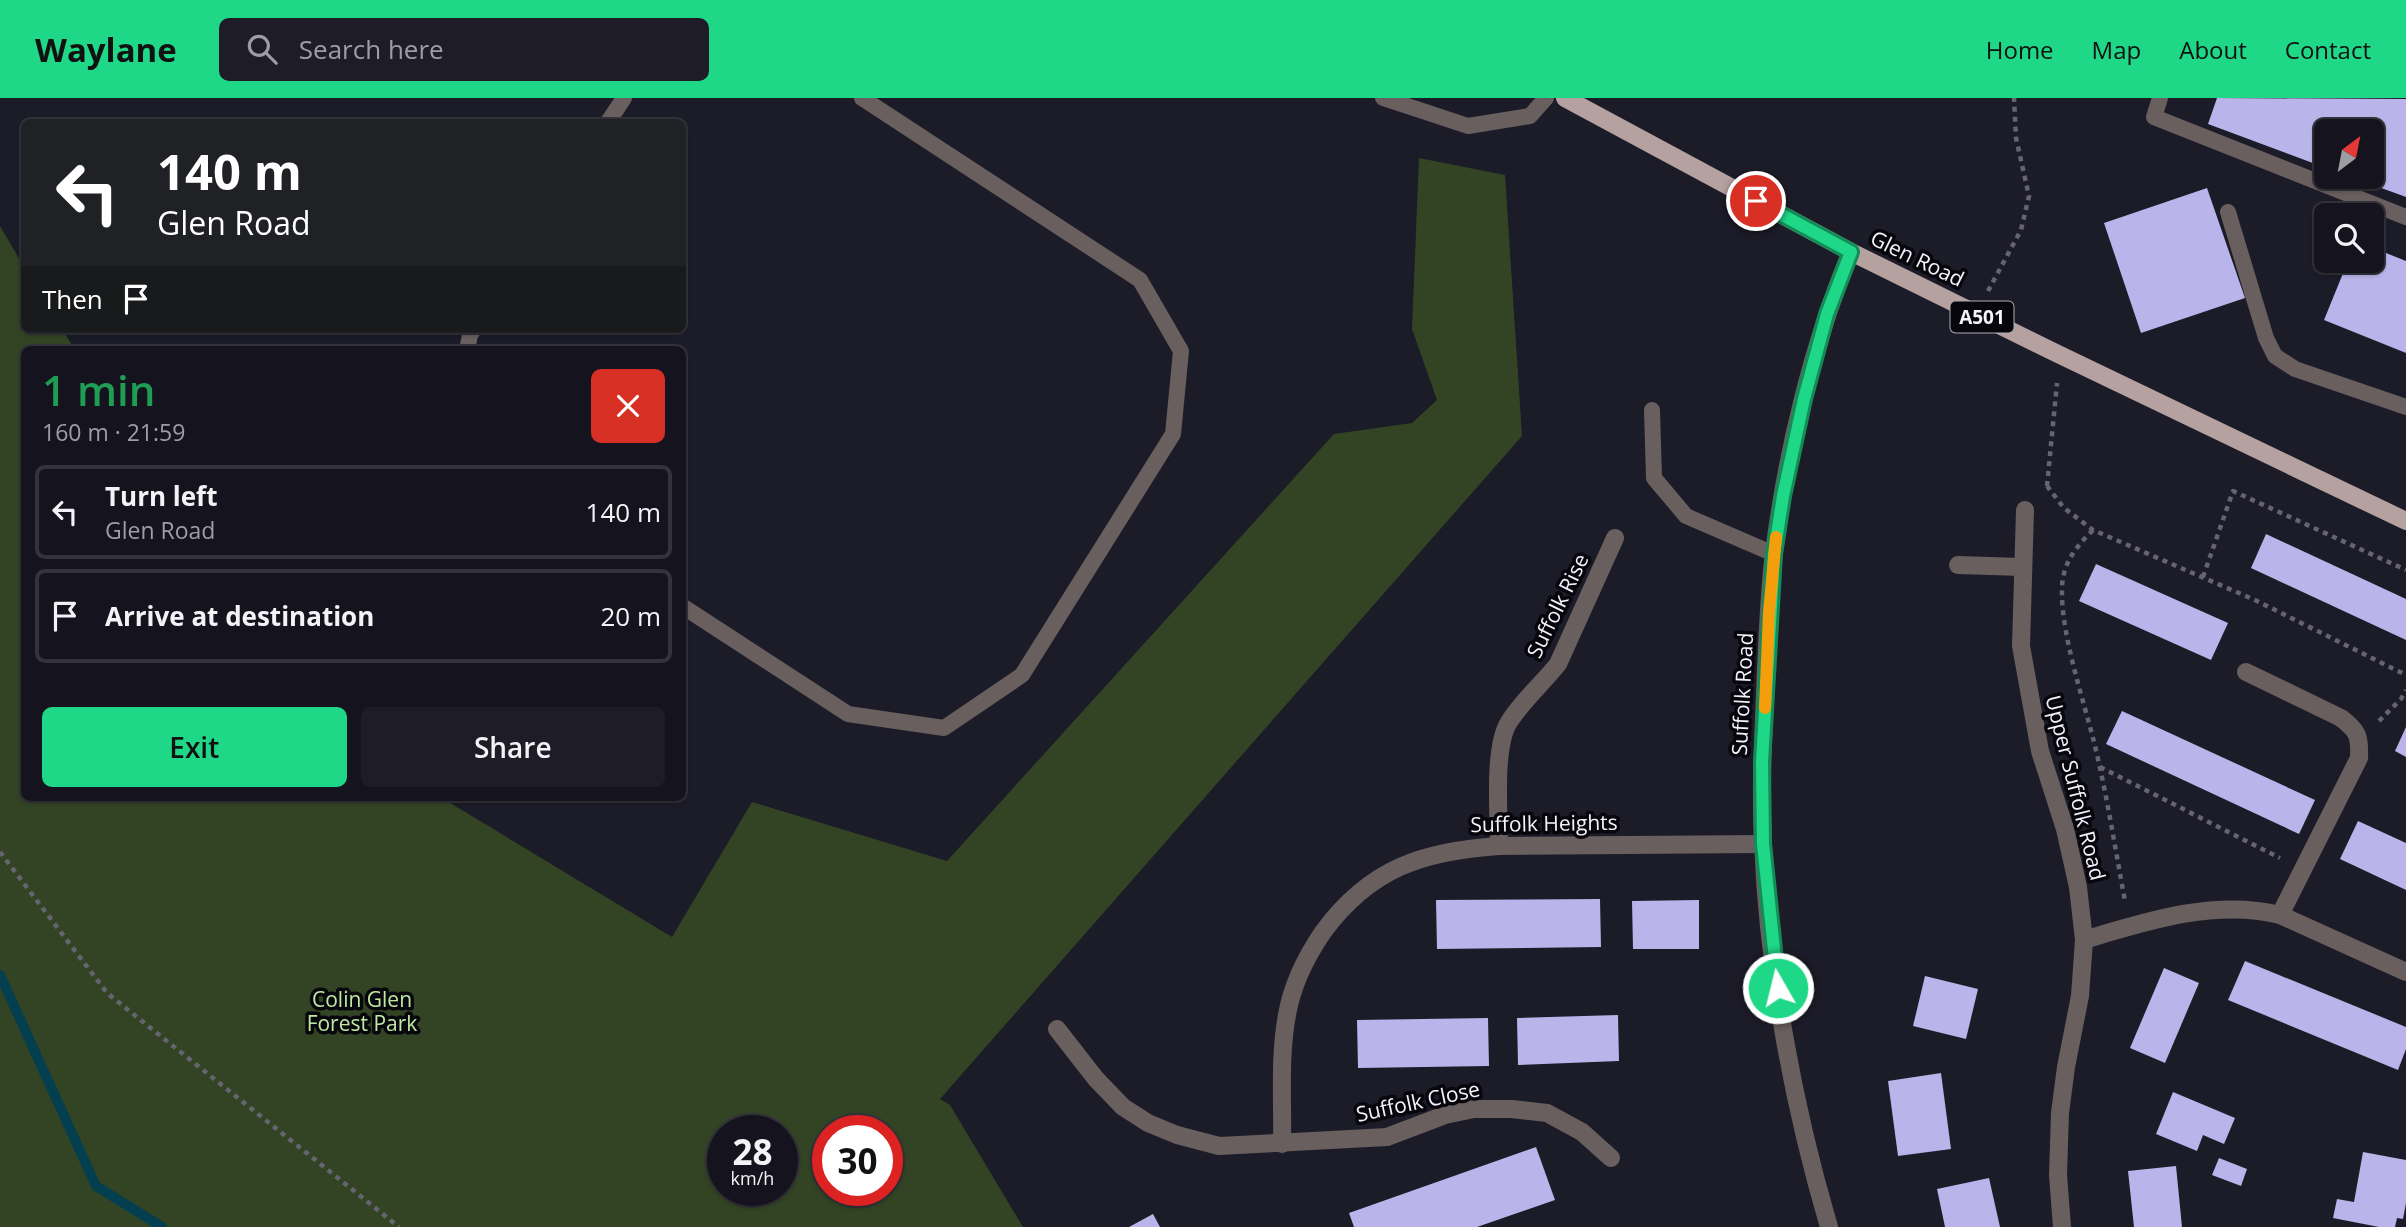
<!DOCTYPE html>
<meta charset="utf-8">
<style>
:root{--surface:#15141e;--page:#1e1d27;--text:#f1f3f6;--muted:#9d9ea4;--line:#34333c;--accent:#1fd887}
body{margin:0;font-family:"Open Sans",sans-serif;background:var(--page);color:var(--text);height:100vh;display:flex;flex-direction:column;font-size:26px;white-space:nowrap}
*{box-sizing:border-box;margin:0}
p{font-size:23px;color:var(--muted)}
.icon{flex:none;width:38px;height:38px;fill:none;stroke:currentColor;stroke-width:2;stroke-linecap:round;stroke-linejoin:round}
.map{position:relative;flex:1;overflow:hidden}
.sheet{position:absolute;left:21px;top:248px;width:665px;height:455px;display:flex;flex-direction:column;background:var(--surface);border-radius:10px;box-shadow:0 2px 5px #0004,0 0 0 2px var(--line)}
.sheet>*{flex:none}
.hud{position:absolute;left:21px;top:21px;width:665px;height:214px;border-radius:10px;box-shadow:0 2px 5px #0004,0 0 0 2px var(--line);background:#202124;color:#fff;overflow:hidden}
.needle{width:46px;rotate:32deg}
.tools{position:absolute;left:2314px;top:21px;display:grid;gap:14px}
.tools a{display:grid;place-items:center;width:70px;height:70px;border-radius:10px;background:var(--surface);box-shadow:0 2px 5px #0004,0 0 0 2px var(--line);font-size:35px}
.speed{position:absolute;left:707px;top:1017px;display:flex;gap:14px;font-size:35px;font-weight:700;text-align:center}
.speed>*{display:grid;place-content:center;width:91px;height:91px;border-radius:50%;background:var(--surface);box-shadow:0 2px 5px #0004,0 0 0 2px var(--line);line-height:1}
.speed small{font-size:18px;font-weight:400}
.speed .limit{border:10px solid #d22;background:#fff;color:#111}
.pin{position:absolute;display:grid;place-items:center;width:60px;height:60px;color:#fff;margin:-30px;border:4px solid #fff;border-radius:50%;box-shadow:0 2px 7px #0007}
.me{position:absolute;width:77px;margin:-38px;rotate:352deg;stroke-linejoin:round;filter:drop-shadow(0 0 5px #0008)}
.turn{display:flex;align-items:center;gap:24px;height:147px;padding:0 21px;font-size:32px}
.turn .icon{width:91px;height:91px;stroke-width:2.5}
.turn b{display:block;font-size:49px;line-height:60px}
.then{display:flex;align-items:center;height:66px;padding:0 21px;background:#0003;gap:14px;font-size:26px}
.round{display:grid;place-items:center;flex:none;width:74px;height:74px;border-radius:10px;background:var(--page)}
.overview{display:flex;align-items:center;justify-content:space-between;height:119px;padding:0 21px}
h1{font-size:42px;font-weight:600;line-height:52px;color:#1e9e55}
.primary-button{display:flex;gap:14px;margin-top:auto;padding:14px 21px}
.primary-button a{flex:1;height:80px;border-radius:10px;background:var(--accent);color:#111;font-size:28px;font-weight:600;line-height:80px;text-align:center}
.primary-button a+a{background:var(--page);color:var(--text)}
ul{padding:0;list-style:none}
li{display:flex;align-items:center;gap:21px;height:94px;margin:0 14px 10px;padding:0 7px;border:4px solid var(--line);border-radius:10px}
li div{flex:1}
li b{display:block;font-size:26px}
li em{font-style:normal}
header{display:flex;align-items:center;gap:42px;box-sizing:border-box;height:98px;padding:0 35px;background:var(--accent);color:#111}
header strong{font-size:33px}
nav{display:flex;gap:38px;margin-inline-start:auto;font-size:24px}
.search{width:490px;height:63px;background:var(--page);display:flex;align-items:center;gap:18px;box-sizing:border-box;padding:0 24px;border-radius:10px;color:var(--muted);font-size:26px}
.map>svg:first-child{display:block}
.green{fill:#324424;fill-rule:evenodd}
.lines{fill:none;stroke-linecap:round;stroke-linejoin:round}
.stream{stroke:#043f4f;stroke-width:10}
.building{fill:#b9b4ea}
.path{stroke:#656470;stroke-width:4.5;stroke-dasharray:5 5;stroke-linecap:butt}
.service{stroke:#685f5e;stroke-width:16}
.minor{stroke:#685f5e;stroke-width:18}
.primary{stroke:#b5a2a0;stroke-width:18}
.route-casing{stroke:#148c58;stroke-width:18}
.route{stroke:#1fd887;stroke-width:12}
.slow{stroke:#f59e0b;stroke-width:12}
.labels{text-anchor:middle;stroke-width:7;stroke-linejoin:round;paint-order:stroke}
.shield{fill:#07060c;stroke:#adacb5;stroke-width:2}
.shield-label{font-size:19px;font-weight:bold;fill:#f4f3fd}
.street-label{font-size:21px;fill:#f4f3fd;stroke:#07060c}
.park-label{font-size:21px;fill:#bfe9a0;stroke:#07060c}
</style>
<header>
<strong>Waylane</strong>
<div class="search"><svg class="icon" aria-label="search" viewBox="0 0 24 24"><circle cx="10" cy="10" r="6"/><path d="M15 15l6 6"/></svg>Search here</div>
<nav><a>Home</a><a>Map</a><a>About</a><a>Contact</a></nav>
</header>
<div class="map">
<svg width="2406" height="1129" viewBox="0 0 2406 1129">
<rect width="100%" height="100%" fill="#1c1b28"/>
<path class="green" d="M1419 60 1505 77 1522 338 940 1001 950 1007 1023 1129H0V128L24 169V231H62L75 252H24V700H442L672 839 752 704 947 763 1334 336 1412 325 1437 302 1412 231ZM723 1032H782V1092H723ZM828 1032H887V1092H828Z"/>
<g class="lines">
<path class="stream" d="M0 877 96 1088 162 1129"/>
</g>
<g class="building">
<path d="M2217 0 2406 1V99L2351 79H2371V33H2326V70L2208 26Z"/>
<path d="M2207 90 2245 200 2141 235 2104 125Z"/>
<path d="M2371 149 2406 163V255L2324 222 2348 163H2371Z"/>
<path d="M2266 436 2406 501V542L2251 470Z"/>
<path d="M2096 466 2228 525 2211 562 2079 503Z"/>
<path d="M2122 613 2315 702 2299 736 2106 646Z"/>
<path d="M2406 629V659L2395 653Z"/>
<path d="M2358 723 2406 745V792L2340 761Z"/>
<path d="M1600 801 1601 849 1437 851 1436 802Z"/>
<path d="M1699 802V851H1633L1632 803Z"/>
<path d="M2245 863 2406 929V951L2398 972 2228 902Z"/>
<path d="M2164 870 2199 885 2165 965 2130 950Z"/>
<path d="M1925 878 1978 891 1966 941 1913 928Z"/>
<path d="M1618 917 1619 963 1518 967 1517 920Z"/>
<path d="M1488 920 1489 968 1358 970 1357 922Z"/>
<path d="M1941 975 1951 1051 1898 1058 1888 983Z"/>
<path d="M2173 994 2235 1020 2224 1046 2203 1037 2197 1053 2156 1036Z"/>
<path d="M1536 1049 1555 1102 1477 1129H1354L1349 1115Z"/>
<path d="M2363 1054 2406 1062V1105L2403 1121 2397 1120 2395 1129H2379L2333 1120 2337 1101 2354 1104Z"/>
<path d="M2219 1060 2247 1071 2241 1088 2212 1077Z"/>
<path d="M2176 1068 2182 1129H2134L2128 1073Z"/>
<path d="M1989 1080 2000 1129H1945L1937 1091Z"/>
<path d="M1153 1116 1160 1129H1129Z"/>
</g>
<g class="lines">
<g class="path">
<path d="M1988 193 2021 132 2029 98 2016 40 2014 0"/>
<path d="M2047 388 2064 410 2093 432 2255 502 2406 577"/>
<path d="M2047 388 2057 285"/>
<path d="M2093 432C2075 450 2062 466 2062 492 2061 536 2083 600 2094 644 2107 697 2115 750 2125 803"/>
<path d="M2203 479 2233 393 2406 472"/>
<path d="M2379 623 2401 601 2406 592"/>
<path d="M2100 669 2280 760"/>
<path d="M0 754 107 895 399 1129"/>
</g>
<g class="service">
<path d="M1383 0 1468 28 1530 18 1546 0"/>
<path d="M2160 0 2154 19 2406 119"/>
<path d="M608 24 624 0"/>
<path d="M2228 114 2266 240 2275 258 2295 271 2406 309"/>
<path d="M467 252 470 237 474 231"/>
<path d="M1652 312 1654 380 1686 418 1774 456"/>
<path d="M682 508 848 616 944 630 1022 577 1173 336 1181 253 1140 182 862 0"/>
</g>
<g class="minor">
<path d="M2025 412 2021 548 2040 653 2065 731 2078 789 2084 842 2080 898 2066 969 2060 1015 2058 1077 2062 1129"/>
<path d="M1958 467 2022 469"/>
<path d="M2246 574 2341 620C2358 633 2360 638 2359 660L2280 817"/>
<path d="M1499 748C1499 717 1493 649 1509 624 1523 602 1542 586 1558 566L1615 440"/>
<path d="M2084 842C2147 823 2215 801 2280 817L2406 874"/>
<path d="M1057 931 1096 981 1123 1009 1148 1025 1177 1037 1219 1048 1387 1039 1445 1017 1474 1011H1512L1547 1015 1582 1034 1611 1060"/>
<path d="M1282 1046C1283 1004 1279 959 1287 917 1292 887 1306 859 1323 834 1370 770 1423 753 1499 748L1763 746"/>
<path d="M1829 1129C1793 1007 1768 872 1763 745 1760 687 1764 629 1766 571 1768 532 1769 493 1774 455 1786 357 1813 244 1851 154"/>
</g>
<path class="primary" d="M1565 0 1851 154 2058 256 2406 423"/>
</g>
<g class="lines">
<g class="route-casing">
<path id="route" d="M1756 103 1851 154 1827 216 1804 301 1783 398 1774 456 1762 664 1763 746 1778 890"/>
</g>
<use href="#route" class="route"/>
<path class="slow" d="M1765 610 1769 515 1776 439"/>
</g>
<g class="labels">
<rect class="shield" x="1950.5" y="203.5" width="63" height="31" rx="5"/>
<g class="shield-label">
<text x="1982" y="226">A501</text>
</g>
<g class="street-label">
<text transform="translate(1917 161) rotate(26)" y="7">Glen Road</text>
<text transform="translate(1558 508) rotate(-64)" y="7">Suffolk Rise</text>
<text transform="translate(1743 596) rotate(-87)" y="7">Suffolk Road</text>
<text transform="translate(2075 690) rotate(76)" y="7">Upper Suffolk Road</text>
<text transform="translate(1544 726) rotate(-1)" y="7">Suffolk Heights</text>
<text transform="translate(1418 1004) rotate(-12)" y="7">Suffolk Close</text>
</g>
<g class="park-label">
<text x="362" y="909">Colin Glen<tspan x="362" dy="24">Forest Park</tspan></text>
</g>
</g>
</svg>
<div class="tools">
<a><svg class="needle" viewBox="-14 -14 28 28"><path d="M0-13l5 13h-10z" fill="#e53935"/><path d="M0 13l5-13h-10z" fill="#9d9ea4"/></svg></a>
<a><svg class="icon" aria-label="search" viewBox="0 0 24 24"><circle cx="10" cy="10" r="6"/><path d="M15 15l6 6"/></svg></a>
</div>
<div class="speed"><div>28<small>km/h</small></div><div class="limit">30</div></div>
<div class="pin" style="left:1756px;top:103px;background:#d93025"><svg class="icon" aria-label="arrive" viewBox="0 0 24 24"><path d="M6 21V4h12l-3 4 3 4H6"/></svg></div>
<svg class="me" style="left:1778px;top:890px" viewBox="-20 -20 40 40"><circle r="17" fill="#1fd887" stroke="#fff" stroke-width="3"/><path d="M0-11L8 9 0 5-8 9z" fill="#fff"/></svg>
<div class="hud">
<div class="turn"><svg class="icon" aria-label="left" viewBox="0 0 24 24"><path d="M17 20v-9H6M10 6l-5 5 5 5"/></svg><div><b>140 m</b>Glen Road</div></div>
<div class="then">Then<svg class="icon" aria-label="arrive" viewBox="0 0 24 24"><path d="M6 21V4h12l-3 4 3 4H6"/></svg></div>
</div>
<section class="sheet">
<div class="overview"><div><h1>1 min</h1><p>160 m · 21:59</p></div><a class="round" style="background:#d93025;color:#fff"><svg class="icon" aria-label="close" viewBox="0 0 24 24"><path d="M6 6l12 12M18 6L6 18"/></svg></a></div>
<ul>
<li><svg class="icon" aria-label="left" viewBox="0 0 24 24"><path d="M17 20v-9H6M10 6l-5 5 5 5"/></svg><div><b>Turn left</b><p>Glen Road</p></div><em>140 m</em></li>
<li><svg class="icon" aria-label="arrive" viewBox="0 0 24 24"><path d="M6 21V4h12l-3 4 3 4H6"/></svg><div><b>Arrive at destination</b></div><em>20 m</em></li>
</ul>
<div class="primary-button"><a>Exit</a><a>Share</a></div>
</section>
</div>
